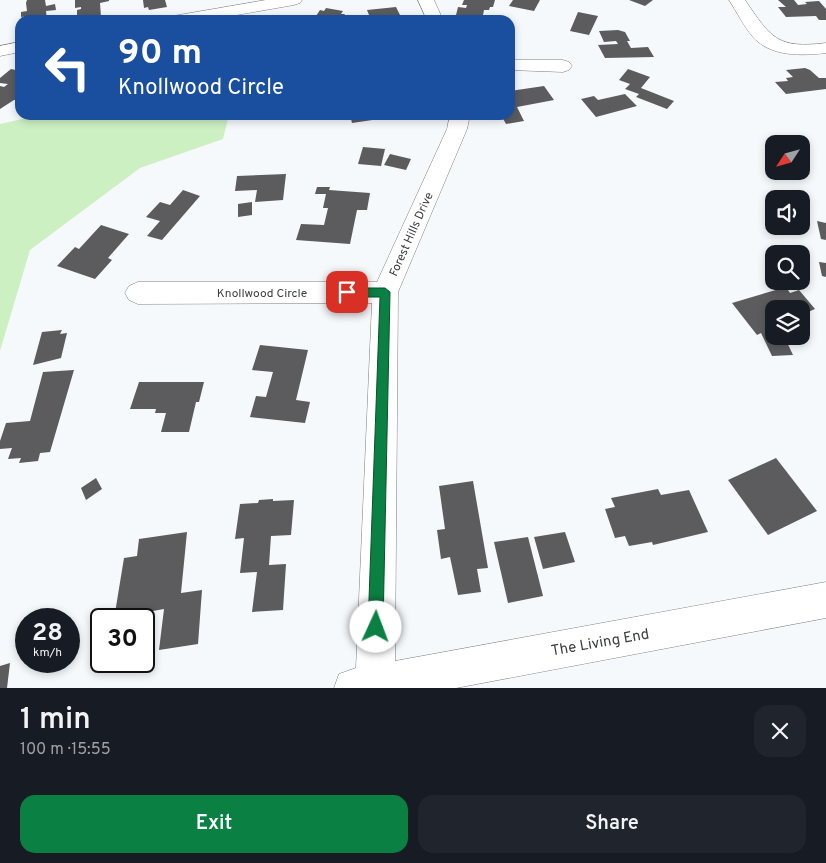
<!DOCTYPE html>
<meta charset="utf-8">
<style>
:root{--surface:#171b24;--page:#20242c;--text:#f1f3f6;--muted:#9ea1a6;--accent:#0b8043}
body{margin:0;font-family:Overpass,sans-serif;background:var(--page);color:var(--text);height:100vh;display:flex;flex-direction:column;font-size:19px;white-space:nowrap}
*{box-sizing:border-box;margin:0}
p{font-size:16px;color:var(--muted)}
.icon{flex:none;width:28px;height:28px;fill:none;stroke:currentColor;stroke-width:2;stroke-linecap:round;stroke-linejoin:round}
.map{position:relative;height:688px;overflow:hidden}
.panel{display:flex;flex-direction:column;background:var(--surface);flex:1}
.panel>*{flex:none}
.hud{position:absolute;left:15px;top:15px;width:500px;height:105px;border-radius:15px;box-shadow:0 2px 8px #0003;background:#1a4fa0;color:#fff;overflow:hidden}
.needle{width:32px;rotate:234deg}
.buttons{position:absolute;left:765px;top:135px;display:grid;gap:10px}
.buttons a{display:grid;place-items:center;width:45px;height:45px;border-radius:10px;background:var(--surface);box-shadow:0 2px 8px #0003;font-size:25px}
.speed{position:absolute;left:15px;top:608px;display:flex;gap:10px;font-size:25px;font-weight:700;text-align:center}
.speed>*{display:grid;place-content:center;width:65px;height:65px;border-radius:50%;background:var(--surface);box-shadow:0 2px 8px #0003;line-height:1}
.speed small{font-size:12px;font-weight:400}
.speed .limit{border:2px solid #111;border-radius:8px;background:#fff;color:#111}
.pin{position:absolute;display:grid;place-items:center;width:42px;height:42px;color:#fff;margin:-21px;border-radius:10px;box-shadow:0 2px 8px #0006}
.me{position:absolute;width:55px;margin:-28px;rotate:2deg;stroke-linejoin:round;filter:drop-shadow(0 0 4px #0008)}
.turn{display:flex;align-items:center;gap:18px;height:105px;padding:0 20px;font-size:22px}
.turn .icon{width:65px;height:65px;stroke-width:2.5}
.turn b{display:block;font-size:35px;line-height:42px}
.round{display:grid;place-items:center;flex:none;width:52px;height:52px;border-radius:15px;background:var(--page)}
.summary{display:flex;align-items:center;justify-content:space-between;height:85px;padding:0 20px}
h1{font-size:30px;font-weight:600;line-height:38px}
.button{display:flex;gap:10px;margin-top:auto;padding:10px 20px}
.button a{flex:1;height:58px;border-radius:15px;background:var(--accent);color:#fff;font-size:20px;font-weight:600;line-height:58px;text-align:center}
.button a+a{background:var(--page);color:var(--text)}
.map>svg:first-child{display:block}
.green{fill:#cdf0c3}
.building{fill:#5c5b5e}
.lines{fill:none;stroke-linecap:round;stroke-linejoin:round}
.minor-casing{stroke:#7a7d80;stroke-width:1}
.minor{fill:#fff;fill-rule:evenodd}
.route{fill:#0b8043;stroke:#07532c}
.labels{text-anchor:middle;stroke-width:5;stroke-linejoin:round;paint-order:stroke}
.street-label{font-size:12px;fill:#3c3d3e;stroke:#fff}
.near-street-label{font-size:15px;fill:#3c3d3e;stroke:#fff}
</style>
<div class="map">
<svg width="826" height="688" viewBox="0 0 826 688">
<rect width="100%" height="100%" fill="#f6f9fc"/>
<path class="green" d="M40 115H229L223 139 140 168 30 250 0 351V124Z"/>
<g class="building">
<path d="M27 0H45L46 6 55 4 56 10 46 11 47 20H27V16L21 17V12L27 11 26 3Z"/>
<path d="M75 0H109V1L100 3 101 17 81 20V18H77V10L81 9V7L75 8Z"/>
<path d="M143 0H165L167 7 149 10 148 7 144 8Z"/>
<path d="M464 0H495L493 7H490L489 10H484L482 20 455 19 458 7 466 8 467 5H462Z"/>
<path d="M513 0H540L534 11 509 6Z"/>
<path d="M629 0H653L645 6Z"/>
<path d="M778 0H794L798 5 807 4 805 2 819 1 826 9V20H819L816 16 786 17 778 7H786Z"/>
<path d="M396 7 401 17 393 18 394 20H371L367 10Z"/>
<path d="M326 8 343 11 341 14H345L341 20 314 19 320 10 324 11Z"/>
<path d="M578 12 598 16 589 35 570 31Z"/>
<path d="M618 30 625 32 630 41H627L631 48 648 47 654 57 605 58 598 45 618 44 616 41 604 42 599 31Z"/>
<path d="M805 68 810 70 819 78H826V89L786 94 775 82 788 81 786 78 793 77 786 70Z"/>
<path d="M11 69 20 71V83L16 86 20 87V100H14L0 109V86L4 87 8 84 0 83V78Z"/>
<path d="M628 69 650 77 641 88 674 101 667 109 636 97 639 94 625 89 630 84 619 80Z"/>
<path d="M544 86 554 100 517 107 524 121 506 124 501 115H510V91Z"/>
<path d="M625 94 637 106 596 117 581 99 594 96 598 100Z"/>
<path d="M350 115H378L379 119 352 123Z"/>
<path d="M363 147 385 149 381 166 358 164Z"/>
<path d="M390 154 411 159 406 170 384 165Z"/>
<path d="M286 174 283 200 255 202 257 190 235 191 237 176Z"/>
<path d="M317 187H330L329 190 370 193 367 210H357L350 244 296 240 301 224 324 225 328 208H323L326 194H315Z"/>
<path d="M183 190 200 196 162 240 147 236 160 221 146 217 160 202 170 205Z"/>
<path d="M252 202V215L238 217V204Z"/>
<path d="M817 221 826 223V240L821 239Z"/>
<path d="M101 225 129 234 108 258 112 260 95 279 57 266 75 247 79 249Z"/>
<path d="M819 262 826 263V277L822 276Z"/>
<path d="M786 287 790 293 799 290 815 309 801 315V309H774V336H784L793 355 772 356 761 333 757 335 732 303Z"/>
<path d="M62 330 60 334 67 333 61 358 33 365 42 332Z"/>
<path d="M260 345 308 350 296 400 310 402 305 423 250 417 256 396 266 397 273 372 252 370Z"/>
<path d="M74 370 50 452 40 453 38 461 19 463 21 458 8 459 12 448 0 449V441L6 423 30 421 43 372Z"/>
<path d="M139 382H204L199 402H196L189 432H161L166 413H155L156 409H130Z"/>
<path d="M776 458 817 511 768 535 728 480Z"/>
<path d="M96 478 102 489 86 500 81 488Z"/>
<path d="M473 481 488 568 477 569 481 592 458 595 450 557 441 559 437 530 445 529 439 486Z"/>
<path d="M658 489 661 495 689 490 708 532 653 545 652 542 629 546 625 536 615 538 605 509 615 507 611 498Z"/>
<path d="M273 499V501L294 500 291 535 271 536 269 565 286 564 283 610 252 612 257 572 240 573 244 538 235 539 240 504 258 503 259 500Z"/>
<path d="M187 532 181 593 202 590 198 644 159 650 164 609 153 611 149 645 144 646V619H114L124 558 137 556 139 539Z"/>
<path d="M565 532 575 562 543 569 534 537Z"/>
<path d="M528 537 543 596 508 603 494 542Z"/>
<path d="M10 663 7 688H0V666Z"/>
</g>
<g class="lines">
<g class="minor-casing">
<g id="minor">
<path d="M266 0H302L300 3 294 5 208 20H171L173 16 179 15Z"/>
<path d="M418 0H434L443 20H427Z"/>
<path d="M729 0H745C771 38 777 49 826 43V53C801 56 770 57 752 36 743 25 737 12 729 0Z"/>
<path d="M20 42V52L0 56V46Z"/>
<path d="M510 60H563L569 62 572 66 569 70 563 72 510 70Z"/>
<path d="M450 115H470L467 129 398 292 395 661 826 582V618L456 688H334L339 674 356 668 372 303 138 304 129 300 125 293 129 286 138 282H377L447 129Z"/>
</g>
</g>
<use href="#minor" class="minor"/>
</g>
<path class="route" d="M347 288H385L390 292 383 627 381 632 376 634 370 632 368 627 380 297H347L342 292Z"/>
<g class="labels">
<g class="street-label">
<text transform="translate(411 234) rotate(-66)" y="4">Forest Hills Drive</text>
<text x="262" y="297">Knollwood Circle</text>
</g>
<g class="near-street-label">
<text transform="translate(600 642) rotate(-10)" y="5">The Living End</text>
</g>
</g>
</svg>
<div class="buttons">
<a><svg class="needle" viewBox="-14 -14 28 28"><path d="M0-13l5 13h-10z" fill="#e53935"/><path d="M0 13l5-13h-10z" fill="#9ea1a6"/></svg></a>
<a><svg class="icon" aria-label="sound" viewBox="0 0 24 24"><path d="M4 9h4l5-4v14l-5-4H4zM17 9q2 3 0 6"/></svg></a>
<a><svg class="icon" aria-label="search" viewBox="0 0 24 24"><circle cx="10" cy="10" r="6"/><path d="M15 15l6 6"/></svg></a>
<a><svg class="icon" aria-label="layers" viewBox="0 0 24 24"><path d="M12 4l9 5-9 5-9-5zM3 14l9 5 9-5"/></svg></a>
</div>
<div class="speed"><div>28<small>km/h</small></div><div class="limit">30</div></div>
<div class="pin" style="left:347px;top:292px;background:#d93025"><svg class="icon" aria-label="arrive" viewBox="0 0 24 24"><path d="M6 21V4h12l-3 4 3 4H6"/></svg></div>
<svg class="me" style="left:376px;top:627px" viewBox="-20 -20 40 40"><circle r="19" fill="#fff"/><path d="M0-13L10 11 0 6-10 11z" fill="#0b8043"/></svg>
<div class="hud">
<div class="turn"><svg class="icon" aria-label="left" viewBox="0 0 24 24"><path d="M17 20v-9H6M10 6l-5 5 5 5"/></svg><div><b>90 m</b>Knollwood Circle</div></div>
</div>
</div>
<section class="panel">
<div class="summary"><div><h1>1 min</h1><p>100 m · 15:55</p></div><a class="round"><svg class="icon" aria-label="close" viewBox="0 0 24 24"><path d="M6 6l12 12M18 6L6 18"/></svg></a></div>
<div class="button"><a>Exit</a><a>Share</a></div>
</section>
